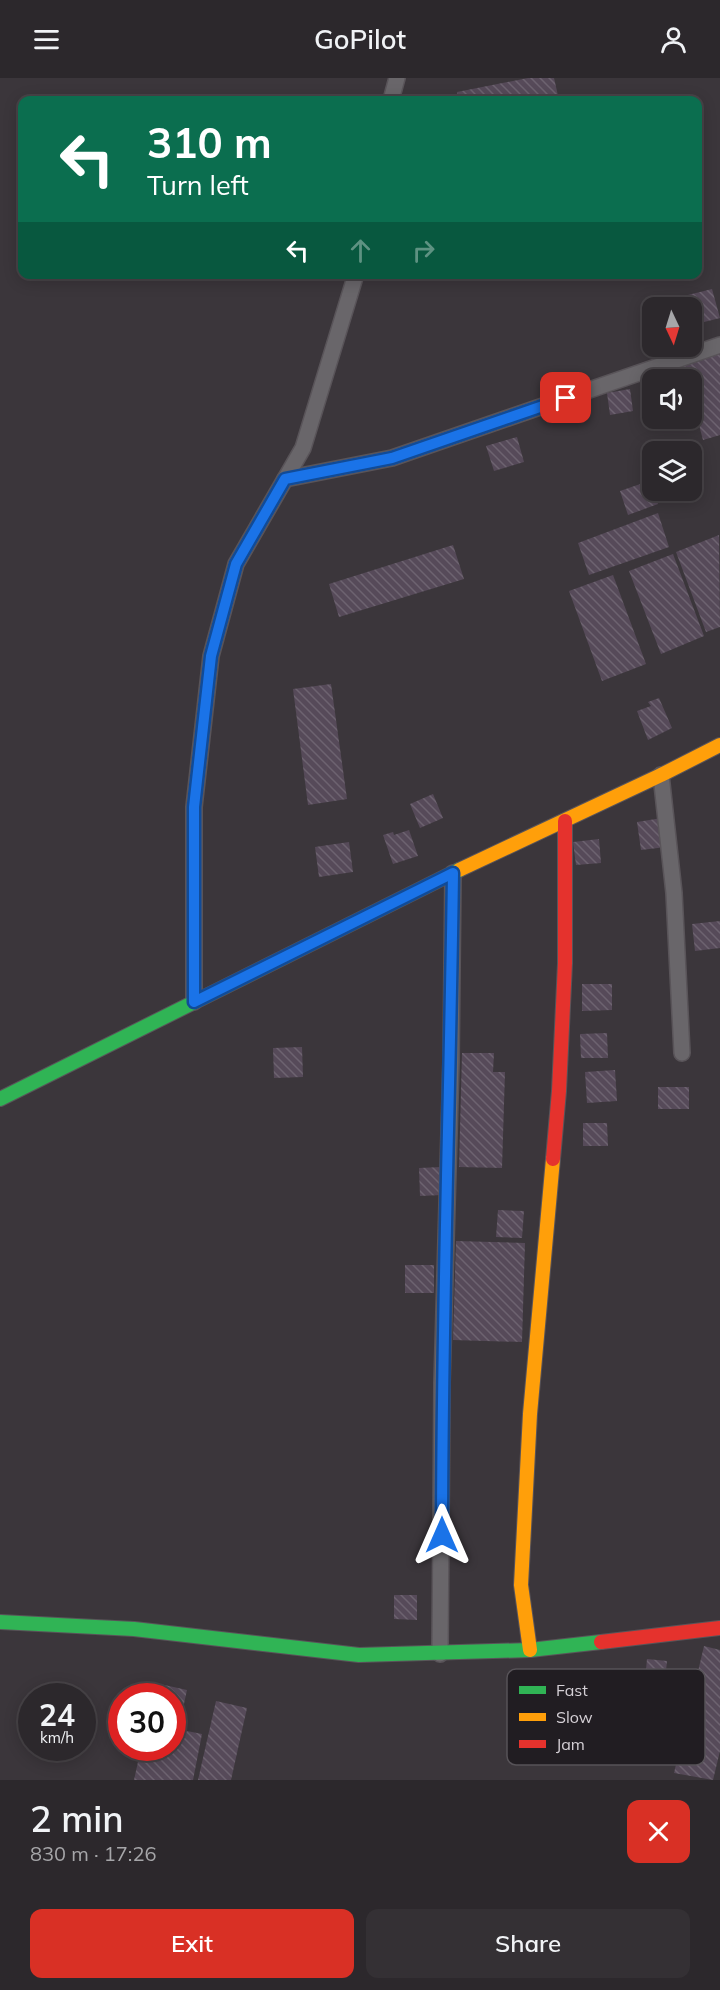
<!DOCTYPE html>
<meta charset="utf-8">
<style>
:root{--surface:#2c282c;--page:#343034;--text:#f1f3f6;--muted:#a6a6a9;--line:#484448;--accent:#d93025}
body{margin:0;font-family:Mulish,sans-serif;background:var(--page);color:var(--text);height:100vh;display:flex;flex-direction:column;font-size:22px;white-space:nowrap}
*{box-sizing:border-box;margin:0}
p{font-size:20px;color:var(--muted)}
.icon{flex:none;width:33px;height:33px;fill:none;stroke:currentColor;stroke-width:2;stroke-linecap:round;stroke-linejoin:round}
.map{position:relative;height:1702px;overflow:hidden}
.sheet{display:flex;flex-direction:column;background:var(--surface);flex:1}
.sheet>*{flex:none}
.hud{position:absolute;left:18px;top:18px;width:684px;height:183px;border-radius:12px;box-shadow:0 3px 15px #0003,0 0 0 2px var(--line);background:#0b6e4f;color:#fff;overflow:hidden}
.needle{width:39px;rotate:176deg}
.controls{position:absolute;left:642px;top:219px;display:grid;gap:12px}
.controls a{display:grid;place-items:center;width:60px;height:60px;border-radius:12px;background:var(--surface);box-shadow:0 3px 15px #0003,0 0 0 2px var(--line);font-size:30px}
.speed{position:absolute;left:18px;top:1605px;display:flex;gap:12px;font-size:30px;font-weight:700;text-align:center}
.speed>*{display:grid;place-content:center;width:78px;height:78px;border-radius:50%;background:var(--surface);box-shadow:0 3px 15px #0003,0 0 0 2px var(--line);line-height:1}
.speed small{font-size:15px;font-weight:400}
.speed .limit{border:9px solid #d22;background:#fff;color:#111}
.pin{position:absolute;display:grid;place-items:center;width:51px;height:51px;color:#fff;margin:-26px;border-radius:12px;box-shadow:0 3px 9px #0006}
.me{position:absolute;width:66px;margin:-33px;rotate:0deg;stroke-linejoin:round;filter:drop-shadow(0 0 4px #0008)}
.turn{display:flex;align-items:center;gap:21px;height:126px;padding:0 30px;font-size:27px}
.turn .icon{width:78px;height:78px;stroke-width:2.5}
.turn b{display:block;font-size:42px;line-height:51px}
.lanes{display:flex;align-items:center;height:57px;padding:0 30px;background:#0003;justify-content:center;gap:30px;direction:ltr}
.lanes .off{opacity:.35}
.round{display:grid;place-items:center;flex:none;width:63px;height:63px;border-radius:12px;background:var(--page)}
.summary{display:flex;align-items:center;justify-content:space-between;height:102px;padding:0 30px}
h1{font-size:36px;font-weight:600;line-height:45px}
.button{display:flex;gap:12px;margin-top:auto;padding:12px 30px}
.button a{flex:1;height:69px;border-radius:12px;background:var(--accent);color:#fff;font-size:24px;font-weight:600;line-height:69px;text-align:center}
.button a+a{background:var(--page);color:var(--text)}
header{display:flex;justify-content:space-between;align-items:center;height:78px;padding:0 30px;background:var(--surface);font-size:27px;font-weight:600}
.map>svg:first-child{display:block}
.building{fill:url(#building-back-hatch)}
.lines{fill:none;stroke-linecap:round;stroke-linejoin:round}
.street-casing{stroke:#595459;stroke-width:18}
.fast-casing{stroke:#595459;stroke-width:16}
.slow-casing{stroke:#595459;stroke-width:16}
.jam-casing{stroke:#595459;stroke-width:16}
.street{stroke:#69666a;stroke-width:15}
.fast{stroke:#30b455;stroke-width:14}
.slow{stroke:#ff9f0a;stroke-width:14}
.jam{stroke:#e5322d;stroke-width:14}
.route-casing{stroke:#114b97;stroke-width:15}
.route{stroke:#1a73e8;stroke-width:10}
.key{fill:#211d22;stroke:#575358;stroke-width:1.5}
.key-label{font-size:16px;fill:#d5d0d6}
</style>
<header><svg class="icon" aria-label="menu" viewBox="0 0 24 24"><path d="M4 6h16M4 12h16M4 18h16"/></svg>GoPilot<svg class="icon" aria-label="person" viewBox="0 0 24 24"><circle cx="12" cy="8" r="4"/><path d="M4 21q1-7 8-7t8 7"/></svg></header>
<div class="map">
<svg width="720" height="1702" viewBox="0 0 720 1702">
<defs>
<pattern id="building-back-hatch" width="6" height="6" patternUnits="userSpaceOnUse" patternTransform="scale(1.5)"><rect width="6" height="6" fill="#564a59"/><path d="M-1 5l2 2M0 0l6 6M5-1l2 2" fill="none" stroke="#6d6370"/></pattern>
</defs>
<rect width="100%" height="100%" fill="#3b363b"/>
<g class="building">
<path d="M528 0H554L559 22H458L457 14Z"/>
<path d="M712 211 720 240 692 247V230H683L680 219Z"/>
<path d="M720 276V357L703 362 692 321V302H686L681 287Z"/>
<path d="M630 311 633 333 610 337 607 315Z"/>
<path d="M517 359 524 384 494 393 486 368Z"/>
<path d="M649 403 658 426 628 437 620 413Z"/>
<path d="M658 435 669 469 589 497 578 465Z"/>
<path d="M719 457 720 549 706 554 676 474Z"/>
<path d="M453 467 464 501 339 539 329 506Z"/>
<path d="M673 476 704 558 661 576 629 493Z"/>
<path d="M613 497 646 586 602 603 569 513Z"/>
<path d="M331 606 347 721 308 727 293 611Z"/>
<path d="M659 620 672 650 648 662 637 633 651 628 648 624Z"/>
<path d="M433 716 443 740 420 750 410 726Z"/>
<path d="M662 740 666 769 641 772 637 744Z"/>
<path d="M409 752 418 778 393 786 383 757 393 754 394 757Z"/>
<path d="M599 761 601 785 576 787 573 764Z"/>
<path d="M349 764 353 794 319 799 315 769Z"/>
<path d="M720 843V870L695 873 692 846Z"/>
<path d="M582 906H612V932L582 933Z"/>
<path d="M607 955 608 980H581L580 956Z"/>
<path d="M302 969 303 999 274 1000 273 970Z"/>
<path d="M462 975H494L493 994H505L502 1090 459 1089Z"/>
<path d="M615 992 617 1023 587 1025 585 994Z"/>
<rect x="658" y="1009" width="31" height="22"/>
<path d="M583 1045H607L608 1068H583Z"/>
<path d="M441 1089 442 1117 420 1118 419 1090Z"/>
<path d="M498 1132 524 1133 522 1160 496 1159Z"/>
<path d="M456 1163 525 1165 522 1264 453 1262Z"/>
<rect x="405" y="1187" width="29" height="28"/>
<path d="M394 1517H417V1542L394 1541Z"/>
<path d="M704 1568 720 1572V1673L713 1702 674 1695Z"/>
<path d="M647 1581 667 1583 665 1603 645 1602Z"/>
<path d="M160 1606 187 1612 180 1644 172 1642V1618H157Z"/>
<path d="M216 1623 247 1630 231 1702H198Z"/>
<path d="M172 1650 202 1656 193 1702H134L141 1670H172Z"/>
</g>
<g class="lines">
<g class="street-casing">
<g id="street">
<path d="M391 22 397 0"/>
<path d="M285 401 392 380 720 267"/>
<path d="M661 697 674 815 682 975"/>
<path d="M194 924V729L211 578 236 486 303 370 356 196"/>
<path d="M440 1576 442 1305 451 984 453 795"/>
</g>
</g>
<g class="fast-casing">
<g id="fast">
<path d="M0 1021 459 792"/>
<path d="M0 1544 134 1551 359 1577 530 1572 601 1564"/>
</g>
</g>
<g class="slow-casing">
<g id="slow">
<path d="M459 792 661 697 720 667"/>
<path d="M530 1572 521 1507 530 1336 553 1081"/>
</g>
</g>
<g class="jam-casing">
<g id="jam">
<path d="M553 1081 559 1013 565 885V743"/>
<path d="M601 1564 720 1550"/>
</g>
</g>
<use href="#street" class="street"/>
<use href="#fast" class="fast"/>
<use href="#slow" class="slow"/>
<use href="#jam" class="jam"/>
</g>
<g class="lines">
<g class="route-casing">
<path id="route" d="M442 1457C442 1237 450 1016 453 795L194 924V729L211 578 236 486 285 401 392 380 566 320"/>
</g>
<use href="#route" class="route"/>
</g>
<rect x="507" y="1591" width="198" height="96" rx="9" class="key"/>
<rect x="519" y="1608" width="27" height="8" fill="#30b455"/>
<rect x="519" y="1635" width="27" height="8" fill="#ff9f0a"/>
<rect x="519" y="1662" width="27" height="8" fill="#e5322d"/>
<g class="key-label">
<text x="556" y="1618">Fast</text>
<text x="556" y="1645">Slow</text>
<text x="556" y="1672">Jam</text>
</g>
</svg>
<div class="controls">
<a><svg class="needle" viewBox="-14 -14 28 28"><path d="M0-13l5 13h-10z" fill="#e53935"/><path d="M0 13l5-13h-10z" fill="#a6a6a9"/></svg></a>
<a><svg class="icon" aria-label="sound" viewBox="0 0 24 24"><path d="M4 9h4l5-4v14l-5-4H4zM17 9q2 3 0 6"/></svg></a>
<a><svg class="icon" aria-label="layers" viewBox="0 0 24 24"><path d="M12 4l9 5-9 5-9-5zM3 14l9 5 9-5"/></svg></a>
</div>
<div class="speed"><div>24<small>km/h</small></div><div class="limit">30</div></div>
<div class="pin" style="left:566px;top:320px;background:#d93025"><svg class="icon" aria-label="arrive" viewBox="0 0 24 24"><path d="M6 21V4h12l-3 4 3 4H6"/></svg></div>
<svg class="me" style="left:442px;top:1457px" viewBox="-20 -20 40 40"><path d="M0-17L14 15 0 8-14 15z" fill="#1a73e8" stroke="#fff" stroke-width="4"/></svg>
<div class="hud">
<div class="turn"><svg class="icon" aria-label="left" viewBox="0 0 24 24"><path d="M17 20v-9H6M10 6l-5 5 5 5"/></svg><div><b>310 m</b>Turn left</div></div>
<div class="lanes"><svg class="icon" aria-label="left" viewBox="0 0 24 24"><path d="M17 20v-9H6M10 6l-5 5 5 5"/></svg><svg class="icon off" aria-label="ahead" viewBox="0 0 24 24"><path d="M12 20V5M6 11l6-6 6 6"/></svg><svg class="icon off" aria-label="right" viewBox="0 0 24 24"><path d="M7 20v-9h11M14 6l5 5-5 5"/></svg></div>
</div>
</div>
<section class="sheet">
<div class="summary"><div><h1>2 min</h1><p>830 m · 17:26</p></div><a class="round" style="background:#d93025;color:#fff"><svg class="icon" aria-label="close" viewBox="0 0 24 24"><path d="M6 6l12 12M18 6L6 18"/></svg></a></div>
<div class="button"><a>Exit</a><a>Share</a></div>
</section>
